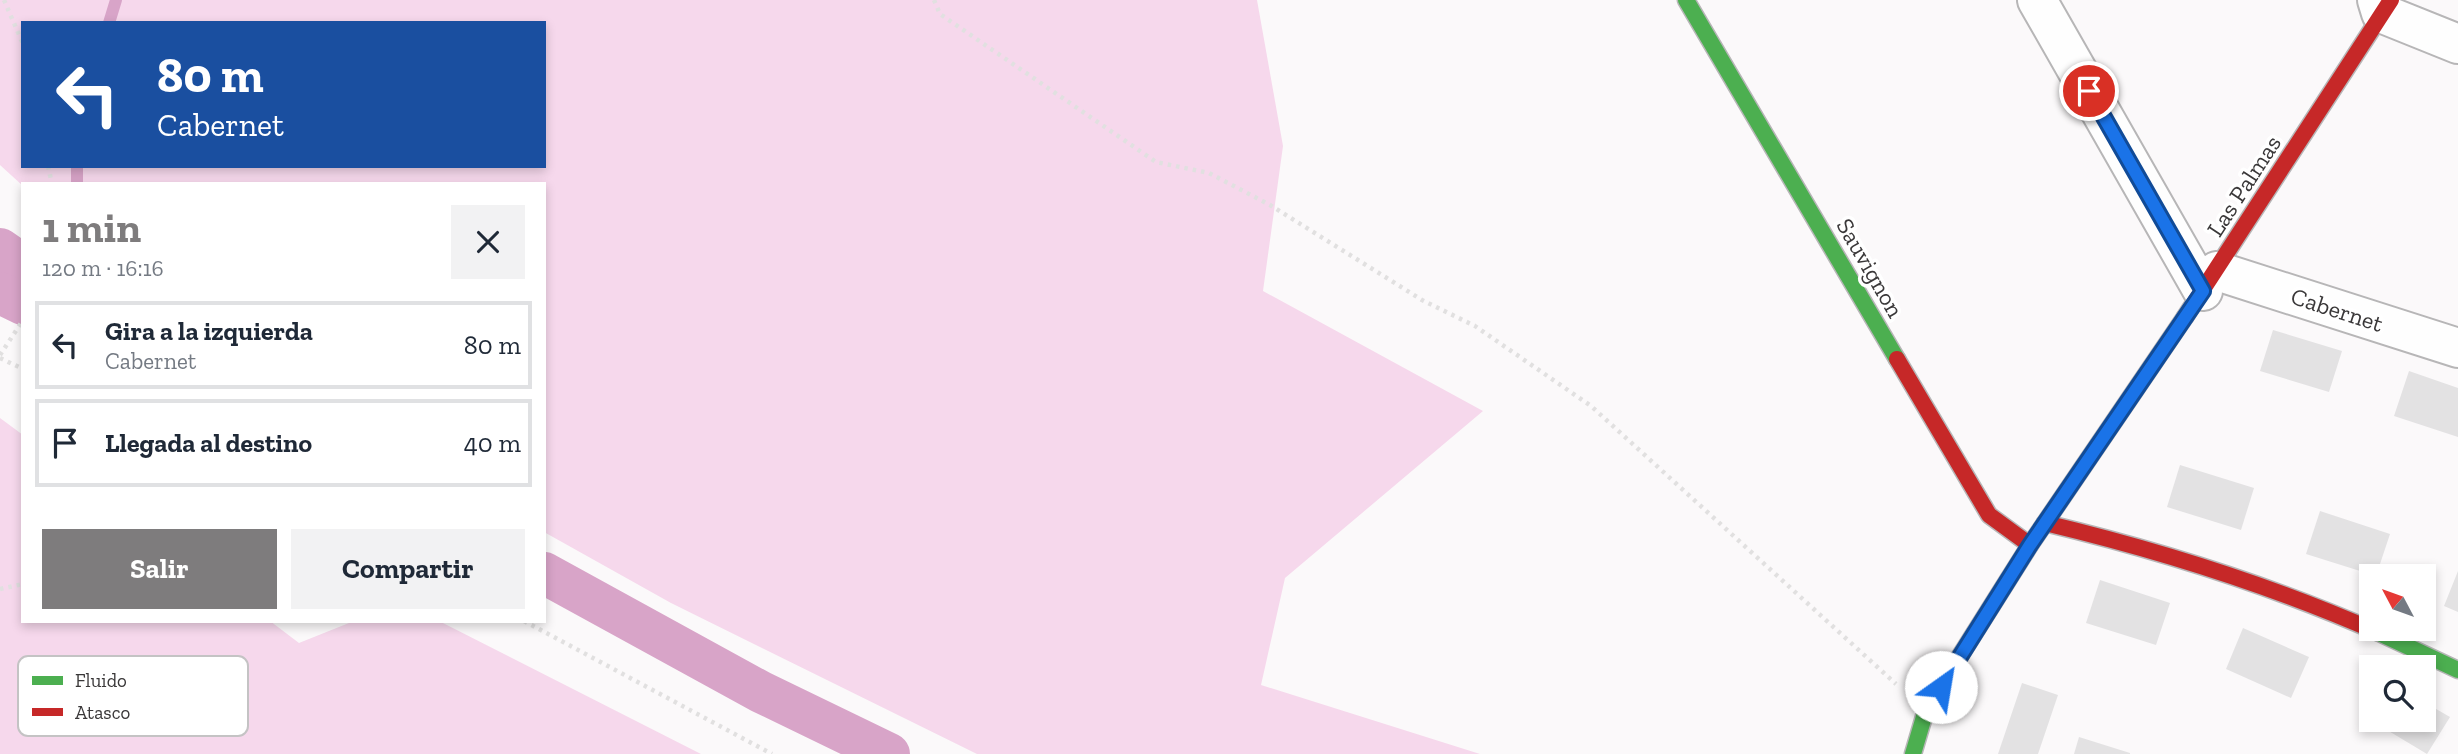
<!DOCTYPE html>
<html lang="es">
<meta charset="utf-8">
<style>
:root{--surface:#fff;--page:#f2f2f3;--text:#1f2937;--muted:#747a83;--line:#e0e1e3;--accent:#7e7c7d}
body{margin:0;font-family:"Zilla Slab",serif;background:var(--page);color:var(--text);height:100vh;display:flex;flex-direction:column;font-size:26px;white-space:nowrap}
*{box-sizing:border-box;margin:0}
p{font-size:23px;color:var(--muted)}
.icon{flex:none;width:38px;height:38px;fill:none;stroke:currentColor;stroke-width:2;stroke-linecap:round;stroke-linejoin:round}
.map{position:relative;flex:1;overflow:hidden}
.side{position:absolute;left:21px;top:182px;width:525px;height:441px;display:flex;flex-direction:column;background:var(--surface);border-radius:0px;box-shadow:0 4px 10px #0003}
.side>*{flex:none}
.banner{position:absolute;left:21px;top:21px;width:525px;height:147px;border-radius:0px;box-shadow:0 4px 10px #0003;background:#1a4fa0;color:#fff;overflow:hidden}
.needle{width:46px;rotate:311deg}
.buttons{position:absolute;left:2359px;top:564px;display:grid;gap:14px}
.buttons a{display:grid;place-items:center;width:77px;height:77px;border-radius:0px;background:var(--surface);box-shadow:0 4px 10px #0003;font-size:35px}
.pin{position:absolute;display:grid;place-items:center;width:60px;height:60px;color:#fff;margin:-30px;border:4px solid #fff;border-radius:50%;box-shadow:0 2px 7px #0007}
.me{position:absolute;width:77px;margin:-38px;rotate:32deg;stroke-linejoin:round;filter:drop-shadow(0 0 5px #0008)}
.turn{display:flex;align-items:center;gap:24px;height:147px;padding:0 21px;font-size:32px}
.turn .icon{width:91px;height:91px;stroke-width:2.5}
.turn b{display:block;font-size:49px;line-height:60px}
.round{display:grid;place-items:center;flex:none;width:74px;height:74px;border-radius:0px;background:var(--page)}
.summary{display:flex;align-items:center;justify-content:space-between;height:119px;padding:0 21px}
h1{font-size:42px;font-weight:700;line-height:52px;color:var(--accent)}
.primary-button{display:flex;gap:14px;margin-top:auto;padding:14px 21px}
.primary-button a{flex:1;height:80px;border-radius:0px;background:var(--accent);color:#fff;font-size:28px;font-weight:700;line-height:80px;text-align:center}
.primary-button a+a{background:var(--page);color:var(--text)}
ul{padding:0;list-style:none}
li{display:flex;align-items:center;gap:21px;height:88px;margin:0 14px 10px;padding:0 7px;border:4px solid var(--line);border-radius:0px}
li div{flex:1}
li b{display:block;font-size:26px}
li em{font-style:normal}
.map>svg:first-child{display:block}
.green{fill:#f6d8ec;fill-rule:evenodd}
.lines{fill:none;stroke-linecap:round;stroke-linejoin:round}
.stream{stroke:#d8a4c8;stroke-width:12}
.canal{stroke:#d8a4c8;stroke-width:42}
.building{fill:#e3e2e3}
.street-casing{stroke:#b7b6b7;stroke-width:42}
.fast-casing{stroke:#b7b6b7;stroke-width:19}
.jam-casing{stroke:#b7b6b7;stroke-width:19}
.path{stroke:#e1e0e0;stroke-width:4.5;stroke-dasharray:3.5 5;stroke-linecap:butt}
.street{stroke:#fefefe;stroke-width:38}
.fast{stroke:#4caf50;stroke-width:16}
.jam{stroke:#c62828;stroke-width:16}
.route-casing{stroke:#114b97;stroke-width:18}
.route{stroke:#1a73e8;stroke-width:12}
.labels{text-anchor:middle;stroke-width:7;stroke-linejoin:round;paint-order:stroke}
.street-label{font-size:24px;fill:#3a3839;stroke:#fff}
.key{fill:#fff;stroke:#c4c3c4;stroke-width:2}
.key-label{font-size:19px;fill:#3a3839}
</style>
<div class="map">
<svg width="2458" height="754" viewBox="0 0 2458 754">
<rect width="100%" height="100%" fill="#fbf9fa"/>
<g class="green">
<path d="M0 0H1257L1283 146 1263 291 1483 411 1285 578 1261 685 1480 754H977L671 603 544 532V184H23V186L0 165ZM23 23H544V166H23Z"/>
<path d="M0 418 23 435V621H270L299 643 354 621H439L701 754H0Z"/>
</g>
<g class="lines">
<g class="stream">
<path d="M109 23 116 0"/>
<path d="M77 184V166"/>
</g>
<g class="canal">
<path d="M0 249 23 265"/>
<path d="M0 293 23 304"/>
<path d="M544 573 761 692 889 754"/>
</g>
</g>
<g class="building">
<path d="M2273 330 2342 351 2329 392 2260 371Z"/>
<path d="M2409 371 2458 388V437L2394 416Z"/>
<path d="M2180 465 2254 488 2241 530 2167 507Z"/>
<path d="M2320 511 2390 534 2376 576 2306 554Z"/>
<path d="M2458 571V612L2444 606Z"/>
<path d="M2100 580 2170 603 2156 645 2086 623Z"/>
<path d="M2243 628 2309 657 2291 698 2226 669Z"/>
<path d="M2022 683 2058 695 2038 754H1998Z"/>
<path d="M2424 702 2450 717 2427 754 2367 718 2371 710V719H2424Z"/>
<path d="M2079 737 2130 753V754H2074Z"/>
</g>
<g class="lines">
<g class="street-casing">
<g id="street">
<path d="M2037 0 2203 291"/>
<path d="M2377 0 2381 13 2458 44"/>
<path d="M2217 271 2458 348"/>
</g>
</g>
<g class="fast-casing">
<g id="fast">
<path d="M1686 0 1897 359"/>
<path d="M2377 632 2458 670"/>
<path d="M1913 754 1926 710 2030 545 2185 317"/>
</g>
</g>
<g class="jam-casing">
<g id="jam">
<path d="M2185 317 2391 0"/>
<path d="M1897 359 1989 515 2030 545"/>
<path d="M2045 523C2158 550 2270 585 2377 632"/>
</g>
</g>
<g class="path">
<path d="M4 0 23 44"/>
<path d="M934 0 940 14 1156 162 1209 173 1270 205 1422 300 1475 326 1591 406 1896 684"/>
<path d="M48 166 52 184"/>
<path d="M0 355 23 320"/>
<path d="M0 358 23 369"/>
<path d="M0 589 23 584"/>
<path d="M524 621 772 754"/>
</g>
<use href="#street" class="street"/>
<use href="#fast" class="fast"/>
<use href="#jam" class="jam"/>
</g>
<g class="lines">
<g class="route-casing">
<path id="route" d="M1941 687 2030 545 2203 291 2089 91"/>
</g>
<use href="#route" class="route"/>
</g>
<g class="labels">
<g class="street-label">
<text transform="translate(2244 186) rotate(-57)" y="8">Las Palmas</text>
<text transform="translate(1870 268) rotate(60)" y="8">Sauvignon</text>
<text transform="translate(2337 310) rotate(18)" y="8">Cabernet</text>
</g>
</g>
<rect x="18" y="656" width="230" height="80" rx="10" class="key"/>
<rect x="32" y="676" width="31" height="9" fill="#4caf50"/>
<rect x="32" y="708" width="31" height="8" fill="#c62828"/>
<g class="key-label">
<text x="75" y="687">Fluido</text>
<text x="75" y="719">Atasco</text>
</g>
</svg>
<div class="buttons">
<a><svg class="needle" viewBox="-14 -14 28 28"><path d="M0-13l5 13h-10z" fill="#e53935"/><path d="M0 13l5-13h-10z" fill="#747a83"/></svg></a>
<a><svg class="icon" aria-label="search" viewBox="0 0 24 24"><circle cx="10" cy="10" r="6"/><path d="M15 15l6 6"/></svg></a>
</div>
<div class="pin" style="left:2089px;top:91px;background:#d93025"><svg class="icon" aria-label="arrive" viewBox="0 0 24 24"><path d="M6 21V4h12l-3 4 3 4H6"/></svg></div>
<svg class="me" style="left:1941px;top:687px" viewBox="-20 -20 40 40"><circle r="19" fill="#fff"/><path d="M0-13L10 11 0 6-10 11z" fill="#1a73e8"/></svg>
<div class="banner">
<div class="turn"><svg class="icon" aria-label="left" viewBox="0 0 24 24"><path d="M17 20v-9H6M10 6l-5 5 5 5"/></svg><div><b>80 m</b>Cabernet</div></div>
</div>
<section class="side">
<div class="summary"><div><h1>1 min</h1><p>120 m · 16:16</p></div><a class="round"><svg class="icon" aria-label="close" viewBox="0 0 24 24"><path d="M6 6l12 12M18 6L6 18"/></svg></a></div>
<ul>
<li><svg class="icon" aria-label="left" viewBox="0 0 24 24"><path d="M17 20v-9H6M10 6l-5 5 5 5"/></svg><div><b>Gira a la izquierda</b><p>Cabernet</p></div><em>80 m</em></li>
<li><svg class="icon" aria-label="arrive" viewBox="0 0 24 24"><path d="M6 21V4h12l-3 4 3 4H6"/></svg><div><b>Llegada al destino</b></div><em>40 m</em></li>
</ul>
<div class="primary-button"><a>Salir</a><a>Compartir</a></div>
</section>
</div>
